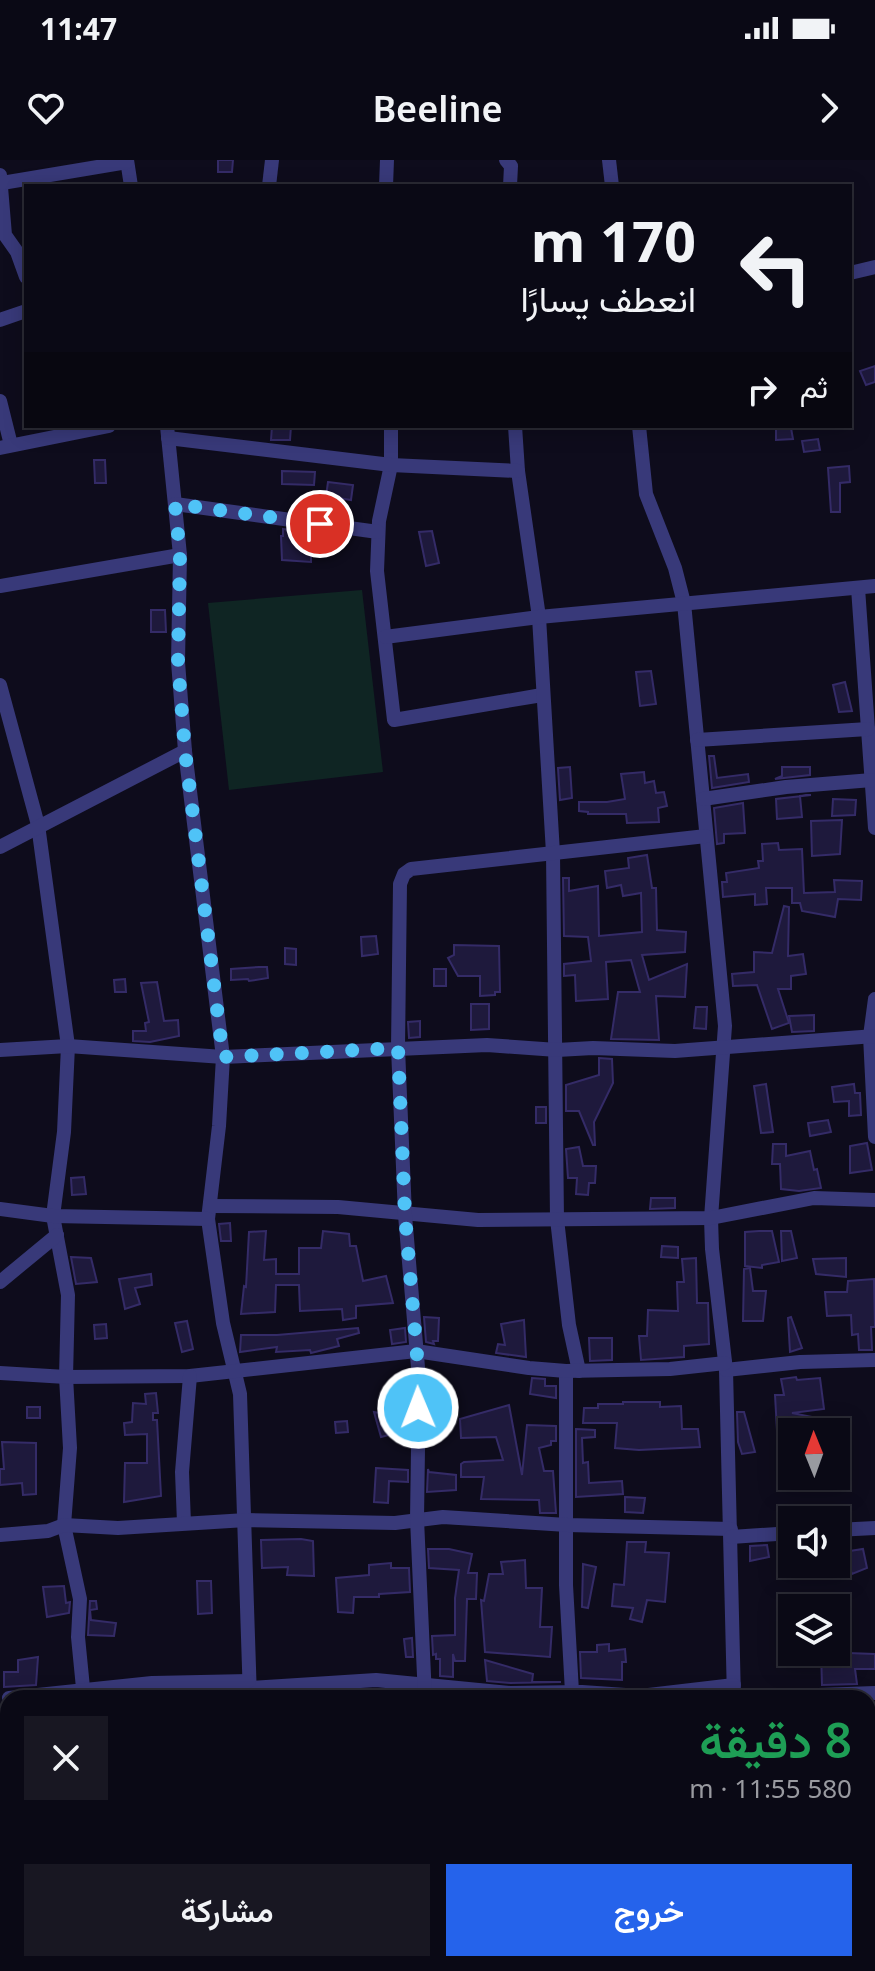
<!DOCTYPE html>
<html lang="ar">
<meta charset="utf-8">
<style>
:root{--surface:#0a0915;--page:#181722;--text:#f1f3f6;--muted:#999aa0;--line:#2a2a34;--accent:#2563eb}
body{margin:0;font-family:"Noto Sans",Vazirmatn,sans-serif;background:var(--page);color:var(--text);direction:rtl;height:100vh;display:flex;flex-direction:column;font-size:30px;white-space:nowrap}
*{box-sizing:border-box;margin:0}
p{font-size:26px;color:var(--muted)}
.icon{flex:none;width:44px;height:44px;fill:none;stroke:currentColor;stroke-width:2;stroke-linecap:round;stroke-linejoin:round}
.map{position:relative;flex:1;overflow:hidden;direction:ltr}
.details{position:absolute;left:0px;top:1530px;width:876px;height:282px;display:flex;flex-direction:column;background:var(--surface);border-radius:24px 24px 0 0;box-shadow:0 4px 20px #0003,0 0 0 2px var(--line);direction:rtl}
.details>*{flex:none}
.guide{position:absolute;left:24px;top:24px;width:828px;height:244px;border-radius:0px;box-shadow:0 4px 20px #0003,0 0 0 2px var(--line);direction:rtl;background:#0a0915;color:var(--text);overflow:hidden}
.needle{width:52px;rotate:359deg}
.fabs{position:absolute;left:778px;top:1258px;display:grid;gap:16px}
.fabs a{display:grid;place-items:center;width:72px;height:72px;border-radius:0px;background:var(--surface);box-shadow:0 4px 20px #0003,0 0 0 2px var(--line);font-size:40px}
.pin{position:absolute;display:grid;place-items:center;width:68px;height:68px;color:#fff;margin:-34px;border:4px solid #fff;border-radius:50%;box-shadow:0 2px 8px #0007}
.me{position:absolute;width:88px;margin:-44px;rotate:359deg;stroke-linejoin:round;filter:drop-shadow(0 0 6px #0008)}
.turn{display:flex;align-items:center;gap:28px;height:168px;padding:0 24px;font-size:36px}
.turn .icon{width:104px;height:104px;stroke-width:2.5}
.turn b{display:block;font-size:56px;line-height:68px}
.then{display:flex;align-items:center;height:76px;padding:0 24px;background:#0003;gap:16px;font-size:30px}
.round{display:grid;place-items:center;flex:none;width:84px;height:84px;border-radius:0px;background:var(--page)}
.headline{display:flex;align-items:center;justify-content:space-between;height:136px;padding:0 24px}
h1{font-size:48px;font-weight:600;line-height:60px;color:#1e9e55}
.cta{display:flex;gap:16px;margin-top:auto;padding:16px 24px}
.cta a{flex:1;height:92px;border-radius:0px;background:var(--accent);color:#fff;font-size:32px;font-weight:600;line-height:92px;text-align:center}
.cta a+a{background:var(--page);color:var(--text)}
.status{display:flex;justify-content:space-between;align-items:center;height:56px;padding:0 40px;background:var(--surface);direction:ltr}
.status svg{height:22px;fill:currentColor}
header{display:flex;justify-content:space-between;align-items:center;height:104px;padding:0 24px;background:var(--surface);font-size:36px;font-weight:600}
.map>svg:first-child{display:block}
.green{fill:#0f2523}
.building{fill:#1e193c;stroke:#342b67;stroke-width:2}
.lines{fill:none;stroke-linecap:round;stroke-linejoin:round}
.minor{stroke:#383979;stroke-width:14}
.route{stroke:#4fc3f7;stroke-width:14;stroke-dasharray:0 25.2}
</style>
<div class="status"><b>11:47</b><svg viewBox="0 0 49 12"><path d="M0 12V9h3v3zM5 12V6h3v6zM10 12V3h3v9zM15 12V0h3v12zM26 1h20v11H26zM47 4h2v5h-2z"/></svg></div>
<header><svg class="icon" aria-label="forward" viewBox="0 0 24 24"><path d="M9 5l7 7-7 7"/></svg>Beeline<svg class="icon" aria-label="heart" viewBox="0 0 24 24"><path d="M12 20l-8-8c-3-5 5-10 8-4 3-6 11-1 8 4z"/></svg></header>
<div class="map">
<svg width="875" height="1811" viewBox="0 0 875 1811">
<rect width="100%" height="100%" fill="#0e0c1c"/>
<path class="green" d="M362 430 383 612 229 630 208 443Z"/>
<g class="building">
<path d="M218 0H233L232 12H218Z"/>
<path d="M875 206V222L866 225 860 211Z"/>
<path d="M272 266H291L290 280H271Z"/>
<path d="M791 268 793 279 776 280V269Z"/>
<path d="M818 279 820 290 804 292 802 281Z"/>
<path d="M94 300H105L106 323H95Z"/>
<path d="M849 306 850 322 840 323V352H831L828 308Z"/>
<path d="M282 311 315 312 314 325 282 324Z"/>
<path d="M328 322 353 325 351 340 326 336Z"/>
<path d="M283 369 298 371V377H311V402L282 400 281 376H283Z"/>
<path d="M432 371 439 403 426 406 419 372Z"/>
<path d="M151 450H165L166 472H151Z"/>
<path d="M651 511 656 544 640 546 636 512Z"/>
<path d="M845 522 852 551 839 552 833 525Z"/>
<path d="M709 596H714L717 618 748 614 749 622 712 628Z"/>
<path d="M570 607 572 638 560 640 558 608Z"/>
<path d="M782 607H810V615L775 619 782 616Z"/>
<path d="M644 612 645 623 654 621 656 633 664 632 667 646 658 648 659 662 627 663 626 654H588V652L579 651V642H607L625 639 621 614Z"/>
<path d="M811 635 800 636 802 657 777 659 776 639Z"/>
<path d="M833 639 856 640 855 655 832 656Z"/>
<path d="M743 643 745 673 724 674V683L717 684 714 648Z"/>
<path d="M842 660 840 694 812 696 811 661Z"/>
<path d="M778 683 779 690 802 689 804 733 835 732 834 720 862 721 861 740 838 739 835 757 802 751 800 743H792V728H766L767 744 755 745V734L723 737 722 722H727L726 713 759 708 758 701H763L762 684Z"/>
<path d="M647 695 652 728H656L657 770 686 772 685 792 642 795 649 820 687 804 685 837 656 836 659 880 611 879 618 832H640L631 800 606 802 608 839 576 841 575 815 564 816V804L591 801 588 777 564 776 563 718H569V731L598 726 599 776 642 772 641 733 623 736 621 725 607 728 605 711 629 708 628 698Z"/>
<path d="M784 746 789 747 788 796 803 794 806 814 791 816V829H778L789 863 772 869 757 825 733 826 732 814 754 812V792L772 793Z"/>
<path d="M376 776 378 794 362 796 361 777Z"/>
<path d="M454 785 499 786 500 832H495V835L480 836V816H458L448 798 454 795Z"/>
<path d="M285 788 296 789V805L285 804Z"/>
<path d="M259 807H267L268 818 249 821 248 819 231 820V809Z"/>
<rect x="434" y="809" width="12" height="17"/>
<path d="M125 819 126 832H115L114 820Z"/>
<path d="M157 822 164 861 178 860 179 876 150 882 133 881V871H146L145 863 149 862 141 823Z"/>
<path d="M471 844H489V869L471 870Z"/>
<path d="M696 847H707L706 869 694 868Z"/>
<path d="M814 855V871L792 872 789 856Z"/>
<path d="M420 861V877L409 878 408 862Z"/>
<path d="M599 898 612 899 613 923 594 962 595 985H593L579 951H566V925L599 915Z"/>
<path d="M766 924 773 972 761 973 754 926Z"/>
<path d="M854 924 855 933H860L861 955 849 956V941L834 942 832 927Z"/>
<rect x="536" y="947" width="10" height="16"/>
<path d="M828 960 831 972 810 976 808 963Z"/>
<path d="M867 983 872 1010 850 1013V986Z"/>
<path d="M773 984H786V996L810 991 814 1010 817 1009 821 1028 799 1031 781 1029 780 1004H772Z"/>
<path d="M579 987 583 1006H596L595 1023H589L588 1035 576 1034 577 1018H568L566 989Z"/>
<path d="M84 1017 86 1034 72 1035 71 1018Z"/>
<path d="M651 1038H675V1048L650 1049Z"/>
<path d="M230 1063 231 1081H221L219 1064Z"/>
<path d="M266 1071 264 1100 276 1099V1114H299V1088H321L323 1071 349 1074 350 1086H356L363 1121 386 1116 393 1143 356 1146V1158L343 1160 342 1149 300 1151 299 1125H276L275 1152 241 1154 244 1126 246 1127 249 1072Z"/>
<path d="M759 1071H772L779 1102 762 1105V1108L745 1106V1072Z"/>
<path d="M781 1071H791L797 1098 782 1101Z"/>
<path d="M662 1086 678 1087V1098L661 1097Z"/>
<path d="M71 1097 91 1098 97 1122 76 1124Z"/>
<path d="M696 1098 697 1143H708L709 1184 684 1186V1197L641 1200 639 1176H647L648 1150 678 1151 677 1122H684L682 1099Z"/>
<path d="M846 1098V1117L816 1114 813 1099Z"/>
<path d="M750 1108 753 1131H766L763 1161H743L744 1109Z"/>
<path d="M151 1114 152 1125 135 1128 140 1144 125 1149 119 1119Z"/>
<path d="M874 1119 875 1167H871L872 1190H859L858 1174 852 1175 851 1155 827 1156 825 1132H847L848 1121Z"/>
<path d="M424 1157 439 1158 438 1181H433L434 1184 426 1182Z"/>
<path d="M791 1157 802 1188 790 1192 788 1158Z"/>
<path d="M524 1160 526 1197 496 1193 498 1184 505 1185 501 1164Z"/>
<path d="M187 1161 193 1189 182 1192 175 1163Z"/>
<path d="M106 1164 107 1178 95 1179 94 1165Z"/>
<path d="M358 1168 359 1173 337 1179 339 1186 311 1193 310 1190 276 1192 277 1187 240 1192 241 1175H277Z"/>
<path d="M405 1168 406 1182 392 1184 390 1170Z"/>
<path d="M589 1178H612V1200L590 1201Z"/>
<path d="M796 1217 797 1220 820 1218 824 1249 792 1253 827 1260 826 1264 802 1265V1272H792V1287L778 1288 775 1235H784L781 1219Z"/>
<path d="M532 1218 545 1219V1226H556V1238L530 1234Z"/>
<path d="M156 1233 158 1253H153V1260H157L161 1336 124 1342 125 1303H147V1274L125 1275 124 1263 132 1262 133 1243 146 1244 145 1234Z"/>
<path d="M623 1242H660V1247L681 1246 682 1269H698L700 1287 639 1290 615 1288 617 1263H583L584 1248H598V1244H623Z"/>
<path d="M509 1245 522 1315 527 1265 556 1266V1281H551V1285L539 1288 544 1311H553L556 1353H540L539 1340 481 1339 484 1317H461V1304L464 1302 503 1300 496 1277 461 1278 460 1259Z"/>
<rect x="27" y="1247" width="13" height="11"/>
<path d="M374 1252 402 1257 404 1271 381 1277Z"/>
<path d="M737 1252H744L755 1292 742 1294 738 1282Z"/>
<path d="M347 1261 348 1272 336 1273 335 1262Z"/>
<path d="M576 1269 595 1270V1277L582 1278 583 1303 588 1302 589 1323 622 1321 623 1334 576 1337Z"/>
<path d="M2 1282 36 1283V1334L23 1335 22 1323 0 1325V1309H4Z"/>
<path d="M376 1308 408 1310V1322L389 1321 388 1343 374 1342Z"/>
<path d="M428 1309 429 1312 456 1315V1330L427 1332Z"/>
<path d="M625 1337 645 1338 643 1353 625 1352Z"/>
<path d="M301 1379 313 1381 314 1416 287 1415 288 1407 262 1408 261 1380Z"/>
<path d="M627 1382H646L645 1392 669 1393 665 1442 647 1440 642 1462 630 1459 633 1448 612 1446 614 1424 624 1425Z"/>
<path d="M767 1385 769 1397 750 1401V1386Z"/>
<path d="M428 1389H449L472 1394 468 1413H477L476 1439H467L465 1501H455L453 1494V1517L440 1516V1499H436V1494L433 1495 432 1476 455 1475V1438L459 1410 429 1408Z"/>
<path d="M863 1389 867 1408 852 1414 843 1392Z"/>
<path d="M525 1400 526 1428H542L540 1467H552L550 1497 485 1492 481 1440 484 1441 489 1414H503L501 1402Z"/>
<path d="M391 1403V1408H409L410 1432 379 1434V1437H354L353 1453 338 1452 336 1418 369 1415V1405Z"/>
<path d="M583 1404 596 1407 588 1448 582 1447Z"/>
<path d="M197 1421H211L212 1453 198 1454Z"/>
<path d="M64 1426 66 1443 70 1442 69 1453 47 1457 43 1427Z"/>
<path d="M90 1441H96L97 1449 90 1450 91 1460 116 1463 114 1476 88 1475Z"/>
<path d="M778 1442H792V1460H777Z"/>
<path d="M412 1478 413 1497H406L404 1479Z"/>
<path d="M609 1484V1491L625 1489 626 1502H622V1520L581 1518 580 1492H597V1485Z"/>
<path d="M821 1492 875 1494V1509H855L857 1524 822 1525Z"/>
<path d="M38 1497 36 1525 4 1527V1512H18V1500Z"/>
<path d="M485 1500 533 1514 532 1522H561L510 1523 487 1521Z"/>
</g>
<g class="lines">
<g class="minor">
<path d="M127 0 131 26"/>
<path d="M506 0 511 6 510 26"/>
<path d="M609 0 612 26"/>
<path d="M0 15 5 75 17 92 26 117"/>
<path d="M2 23 127 2"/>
<path d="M269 26 272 0"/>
<path d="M386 26 387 0"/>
<path d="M850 113 875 107"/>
<path d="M0 160 26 151"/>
<path d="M0 241 11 285"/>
<path d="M167 266 180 395 178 502 185 591 223 897 219 966 208 1059 223 1163 240 1234 250 1538"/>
<path d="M391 266V305L379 361 377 411 394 560 542 535"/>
<path d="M515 266 518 311 539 457 553 693 557 1059 569 1165 579 1211"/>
<path d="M639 266 646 334 675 408 684 443 725 866 711 1058 712 1089 726 1210 734 1538"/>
<path d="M168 278 391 305 518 311"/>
<path d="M0 288 109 266"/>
<path d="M175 344 378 372"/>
<path d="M0 426 180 395"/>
<path d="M858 428 875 668"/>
<path d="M385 477 539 457 875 426"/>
<path d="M0 525 38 665 68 886 64 972 53 1056 68 1135 66 1217 70 1288 64 1365 80 1439 78 1477 84 1538"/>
<path d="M697 580 868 569"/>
<path d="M703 639 786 627 872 620"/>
<path d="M0 687 185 591"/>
<path d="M875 839 870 876 875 977"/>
<path d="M0 890 68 886 223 897 487 885 557 890 593 888 675 891 875 876"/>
<path d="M210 1046 338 1047 478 1060 711 1058 814 1038 875 1040"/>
<path d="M0 1049 53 1056 208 1059"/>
<path d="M0 1122 57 1075"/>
<path d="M726 1210 800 1202 875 1200"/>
<path d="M566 1211V1425L572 1532"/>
<path d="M0 1213 66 1217 190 1216 416 1191 529 1208 566 1211 670 1209 725 1203"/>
<path d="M184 1363 182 1312 190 1216"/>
<path d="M836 1370 875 1368"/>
<path d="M0 1375 48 1371 64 1365 118 1368 246 1360 395 1363 443 1357 567 1365 731 1369"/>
<path d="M731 1377 792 1373"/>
<path d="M249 1528 376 1520 510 1533 582 1532 640 1536 734 1525"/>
<path d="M9 1538 152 1523 249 1521"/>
<path d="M425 1538 417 1359 419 1219 405 1055 398 888 400 724 404 714 411 709 706 676"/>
<path d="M734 1538 875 1533"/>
<path d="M868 1690 875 1689"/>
<path d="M0 1694 8 1692"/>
<path d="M262 1804V1811"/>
<path d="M580 1804 581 1811"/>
<path d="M739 1804V1811"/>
<path d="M78 1811 79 1804"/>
<path d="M425 1811 426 1804"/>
</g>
</g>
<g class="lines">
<path class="route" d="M320 364 175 344 180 395 178 502 185 591 223 897 398 888 405 1055 419 1219 418 1248"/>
</g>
</svg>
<div class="fabs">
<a><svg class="needle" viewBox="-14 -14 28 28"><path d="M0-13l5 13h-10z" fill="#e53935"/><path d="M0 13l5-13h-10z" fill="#999aa0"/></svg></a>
<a><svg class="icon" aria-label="sound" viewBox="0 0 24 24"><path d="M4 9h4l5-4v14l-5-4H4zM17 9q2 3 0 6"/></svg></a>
<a><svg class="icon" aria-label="layers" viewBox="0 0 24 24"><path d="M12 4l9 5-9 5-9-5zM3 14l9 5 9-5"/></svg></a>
</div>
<div class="pin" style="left:320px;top:364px;background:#d93025"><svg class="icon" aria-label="arrive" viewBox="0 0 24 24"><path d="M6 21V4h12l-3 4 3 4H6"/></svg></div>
<svg class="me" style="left:418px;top:1248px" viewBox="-20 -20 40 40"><circle r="17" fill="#4fc3f7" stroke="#fff" stroke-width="3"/><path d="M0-11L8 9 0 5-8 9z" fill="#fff"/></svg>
<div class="guide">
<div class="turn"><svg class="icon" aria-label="left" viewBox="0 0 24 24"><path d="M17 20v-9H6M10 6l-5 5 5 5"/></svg><div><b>170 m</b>انعطف يسارًا</div></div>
<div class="then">ثم<svg class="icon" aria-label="right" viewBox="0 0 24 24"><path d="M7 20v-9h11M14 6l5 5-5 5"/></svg></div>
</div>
<section class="details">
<div class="headline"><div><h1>8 دقيقة</h1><p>580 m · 11:55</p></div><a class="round"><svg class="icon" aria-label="close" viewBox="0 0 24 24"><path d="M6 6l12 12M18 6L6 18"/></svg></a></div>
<div class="cta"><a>خروج</a><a>مشاركة</a></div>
</section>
</div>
